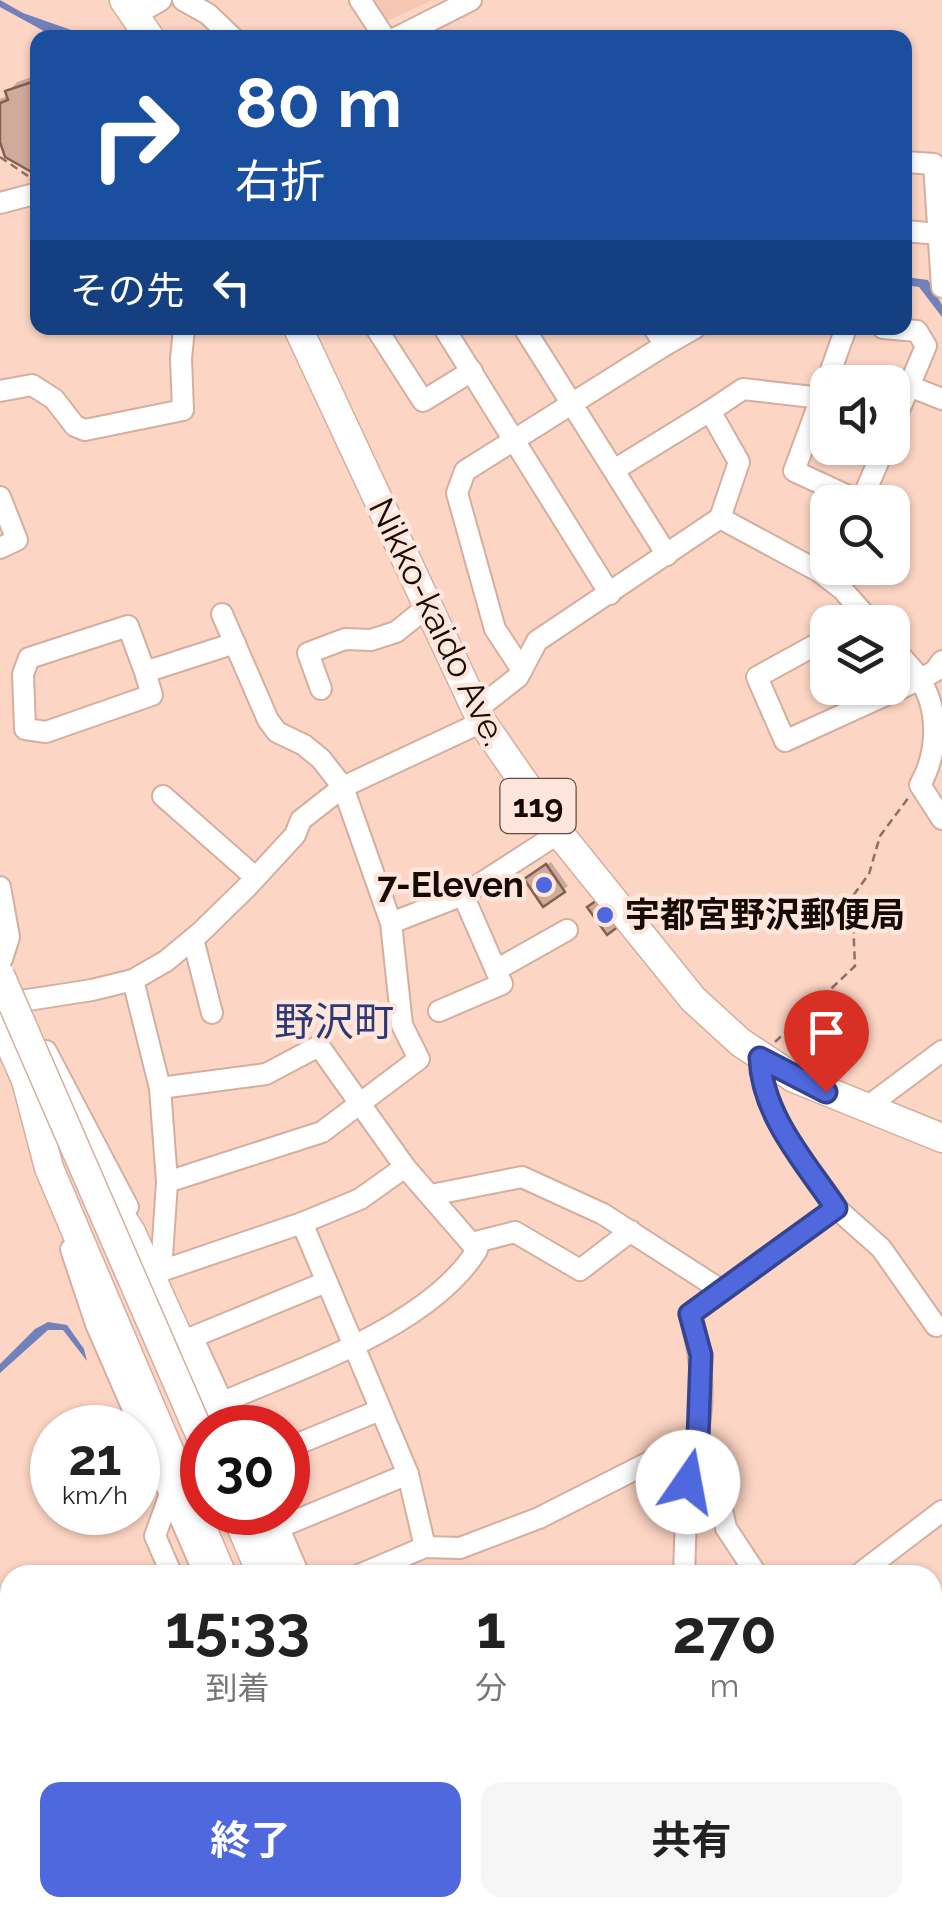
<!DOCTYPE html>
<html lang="ja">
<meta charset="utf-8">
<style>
:root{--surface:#fff;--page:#f6f6f6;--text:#222;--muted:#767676;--accent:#5068dd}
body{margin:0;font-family:Raleway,"Noto Sans JP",sans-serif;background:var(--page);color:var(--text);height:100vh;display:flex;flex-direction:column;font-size:38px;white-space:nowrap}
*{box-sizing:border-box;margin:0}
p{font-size:32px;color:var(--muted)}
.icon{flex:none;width:55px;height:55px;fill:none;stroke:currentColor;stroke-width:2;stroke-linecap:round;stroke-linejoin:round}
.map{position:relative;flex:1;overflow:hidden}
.panel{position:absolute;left:0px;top:1565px;width:942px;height:352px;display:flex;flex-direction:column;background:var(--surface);border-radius:30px 30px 0 0;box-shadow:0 2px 8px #0004}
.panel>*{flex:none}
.hud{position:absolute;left:30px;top:30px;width:882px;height:305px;border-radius:20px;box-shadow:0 2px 8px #0004;background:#1a4fa0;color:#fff;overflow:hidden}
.tools{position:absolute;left:810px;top:365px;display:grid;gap:20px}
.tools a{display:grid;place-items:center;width:100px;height:100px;border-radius:20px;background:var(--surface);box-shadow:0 2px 8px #0004;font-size:50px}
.speed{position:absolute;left:30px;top:1405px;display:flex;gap:20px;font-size:50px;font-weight:700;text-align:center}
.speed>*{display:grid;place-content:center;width:130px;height:130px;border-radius:50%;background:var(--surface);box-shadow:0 2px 8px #0004;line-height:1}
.speed small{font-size:25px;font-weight:400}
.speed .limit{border:15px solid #d22;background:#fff;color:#111}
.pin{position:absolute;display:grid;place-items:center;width:85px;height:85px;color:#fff;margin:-102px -42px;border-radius:50% 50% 50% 0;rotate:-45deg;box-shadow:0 0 10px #0007}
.pin .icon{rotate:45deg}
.me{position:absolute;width:110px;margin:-55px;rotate:12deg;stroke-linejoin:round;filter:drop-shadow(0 0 8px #0008)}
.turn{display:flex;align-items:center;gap:35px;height:210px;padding:0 40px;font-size:45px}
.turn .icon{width:130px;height:130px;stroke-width:2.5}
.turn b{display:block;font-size:70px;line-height:85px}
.then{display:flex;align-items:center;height:95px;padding:0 40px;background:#0003;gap:20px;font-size:38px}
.eta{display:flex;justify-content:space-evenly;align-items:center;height:170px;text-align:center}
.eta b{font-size:60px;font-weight:700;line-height:70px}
.cta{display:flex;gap:20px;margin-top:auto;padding:20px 40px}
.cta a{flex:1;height:115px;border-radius:20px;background:var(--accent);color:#fff;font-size:40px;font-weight:700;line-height:115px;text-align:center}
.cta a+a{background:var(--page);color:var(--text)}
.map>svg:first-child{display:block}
.built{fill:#f5c6b2}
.water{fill:#7182ba}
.shadow{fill:#0003}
.building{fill:#d0aa9a;stroke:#836152;stroke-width:2.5}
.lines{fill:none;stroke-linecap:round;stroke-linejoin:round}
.minor-casing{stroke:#d4ae9e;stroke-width:24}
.highway-casing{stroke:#d4ae9e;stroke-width:31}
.path{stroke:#8a7166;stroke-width:2.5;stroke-dasharray:8 5;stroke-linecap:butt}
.minor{stroke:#fff;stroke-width:20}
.highway{stroke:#fff;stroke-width:28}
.highway-bridge-casing{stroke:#d4ae9e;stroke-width:31;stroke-linecap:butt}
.highway-bridge{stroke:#fff;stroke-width:28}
.route-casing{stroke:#344490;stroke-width:25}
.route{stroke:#5068dd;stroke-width:18}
.poi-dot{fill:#5068dd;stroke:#fee6dc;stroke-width:4}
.labels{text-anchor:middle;stroke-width:9;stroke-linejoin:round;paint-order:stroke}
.shield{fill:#fee6dc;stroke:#5c4c46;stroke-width:2.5}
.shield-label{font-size:32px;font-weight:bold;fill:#160a05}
.street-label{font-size:35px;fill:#160a05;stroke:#fee6dc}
.poi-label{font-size:35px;font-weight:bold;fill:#160a05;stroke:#fee6dc;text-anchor:end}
.quarter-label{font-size:40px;fill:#2c3973;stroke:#fee6dc}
</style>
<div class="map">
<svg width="942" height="1916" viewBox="0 0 942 1916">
<rect width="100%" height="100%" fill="#fcd5c4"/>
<path class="built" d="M367 0H433L382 23Z"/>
<g class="water">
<path d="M0 0 23 13 91 37 53 36 0 7Z"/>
<path d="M905 277 928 280 942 305V317L919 287 905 285Z"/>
<path d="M48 1322 67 1325 84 1349 87 1361 63 1330H48L0 1373V1364L35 1329Z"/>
</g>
<g class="shadow">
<path d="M38 75V170L0 134V99L9 95 8 92 17 82Z"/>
<path d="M551 862 568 886 544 904 531 875Z"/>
</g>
<g class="building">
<path d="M38 80V173L35 174 5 157 0 142V103L8 100 5 91Z"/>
<path d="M546 864 565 892 543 907 524 879Z"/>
<path d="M603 896 623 923 607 935 587 907Z"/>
</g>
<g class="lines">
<g class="minor-casing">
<g id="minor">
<path d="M183 0 208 14 233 38"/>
<path d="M360 0 385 38"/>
<path d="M135 15 161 0"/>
<path d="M396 38 471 0"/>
<path d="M905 162 934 164 942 287"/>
<path d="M0 203 38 193"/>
<path d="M905 231 938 234"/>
<path d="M376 328 423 401 472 371"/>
<path d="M444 328 610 594"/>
<path d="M524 328 667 555"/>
<path d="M654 328 665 345 695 328"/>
<path d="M883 328 917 331 926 346 892 427"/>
<path d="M909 386 942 399"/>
<path d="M0 391 32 385 54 399 75 426 85 430 183 410 181 359 184 328"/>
<path d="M821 398 846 328"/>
<path d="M614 470 710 411"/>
<path d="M0 497 17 540 0 548"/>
<path d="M861 502 884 448"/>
<path d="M720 518 820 572 842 589 871 622"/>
<path d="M828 638 757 677 785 741 921 679 935 671 942 661"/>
<path d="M892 647C901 657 912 667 919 678 940 710 938 753 920 785L942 819"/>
<path d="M522 670 495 629 457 493 465 471 665 345"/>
<path d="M145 672 152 695 46 732 25 729 23 674 29 658 128 626 145 672 235 643"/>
<path d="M321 689 308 653 345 639 371 640 396 632 427 607"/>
<path d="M476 710 518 677 537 641 720 518 739 462 710 411 743 389 821 398 794 471 861 502"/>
<path d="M163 796 255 877"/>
<path d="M0 887 9 937 2 959"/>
<path d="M391 923 463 895 559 833"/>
<path d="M193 939 212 1013"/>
<path d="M496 970 567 930"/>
<path d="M133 980 160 1088 167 1182 161 1271 302 1223 360 1199 405 1167"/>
<path d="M2 1004 92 990 133 980 166 961 201 932 249 885 295 835 301 820 343 787 482 722"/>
<path d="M439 1011 502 984 463 895"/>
<path d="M46 1051 128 1207"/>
<path d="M160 1088 266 1074 319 1046 405 1167 477 1250C430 1326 303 1367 223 1402"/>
<path d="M867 1107 942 1051"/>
<path d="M167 1182 322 1132 419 1059 402 1025 391 923 343 787 321 759 304 745 277 732 268 720 222 614"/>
<path d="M431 1195 522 1177 603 1214 721 1290"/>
<path d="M836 1208 881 1248 936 1326"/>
<path d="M302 1223 408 1474 425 1547"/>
<path d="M472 1243 515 1232 580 1270 631 1231"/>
<path d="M71 1249 96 1324 205 1575"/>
<path d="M193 1337 326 1282"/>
<path d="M196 1345 234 1428"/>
<path d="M697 1437 708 1448 726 1528 757 1575"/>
<path d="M288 1448 380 1410"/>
<path d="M170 1494 155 1536 172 1575"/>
<path d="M272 1512 299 1575"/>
<path d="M278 1528 408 1474"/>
<path d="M359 1575 425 1547 460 1548 539 1518 697 1438"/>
<path d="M684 1575 688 1451C711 1417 700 1352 690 1315L836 1208C805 1162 762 1115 760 1058"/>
<path d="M858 1575 942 1511"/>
<path d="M932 1723 942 1734"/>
<path d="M0 1750 10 1744"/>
<path d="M284 1908 288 1916"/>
<path d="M549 1908 558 1916"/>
</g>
</g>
<g class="highway-casing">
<g id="highway">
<path d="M124 0 150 38"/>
<path d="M298 328 482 722 559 833 693 999 740 1042 794 1078 942 1138"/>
<path d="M0 1021 35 1101"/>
<path d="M27 1084 49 1168 222 1575"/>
<path d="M99 1184 131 1232 219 1428"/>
<path d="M235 1512 262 1575"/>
<path d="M256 1512 284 1575"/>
<path d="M362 1908 365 1916"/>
<path d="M385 1908 389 1916"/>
<path d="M407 1908 411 1916"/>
<path d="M431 1908 435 1916"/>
</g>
</g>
<g class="path">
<path d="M0 157 28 176"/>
<path d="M775 1042 855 966 852 897 869 874 880 836 909 797"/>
</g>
<use href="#minor" class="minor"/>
<use href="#highway" class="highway"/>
<g class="highway-bridge-casing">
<path id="highway-bridge" d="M0 975 202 1439"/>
</g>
<use href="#highway-bridge" class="highway-bridge"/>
</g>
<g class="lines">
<g class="route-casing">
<path id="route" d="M688 1482V1451L698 1438 701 1355 690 1314 836 1208C805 1162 762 1115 760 1058L826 1092"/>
</g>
<use href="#route" class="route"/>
</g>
<g class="poi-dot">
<circle cx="544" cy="885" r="10"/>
<circle cx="605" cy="915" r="10"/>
</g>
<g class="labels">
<rect class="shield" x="500.5" y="779" width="75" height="54" rx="8"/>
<g class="shield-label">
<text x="538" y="817">119</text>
</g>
<g class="street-label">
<text transform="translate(438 622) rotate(64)" y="12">Nikko-kaido Ave.</text>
</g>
<g class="poi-label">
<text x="524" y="897">7-Eleven</text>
<text x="625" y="927" text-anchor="start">宇都宮野沢郵便局</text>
</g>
<g class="quarter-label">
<text x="334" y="1036">野沢町</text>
</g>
</g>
</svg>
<div class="tools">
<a><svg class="icon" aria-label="sound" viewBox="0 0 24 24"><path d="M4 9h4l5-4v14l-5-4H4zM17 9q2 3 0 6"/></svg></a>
<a><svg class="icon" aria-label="search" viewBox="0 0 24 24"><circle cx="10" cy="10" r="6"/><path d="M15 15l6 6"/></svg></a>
<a><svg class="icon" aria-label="layers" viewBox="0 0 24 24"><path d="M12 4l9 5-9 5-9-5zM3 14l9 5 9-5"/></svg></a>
</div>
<div class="speed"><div>21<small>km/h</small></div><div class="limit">30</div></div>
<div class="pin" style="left:826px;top:1092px;background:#d93025"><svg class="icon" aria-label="arrive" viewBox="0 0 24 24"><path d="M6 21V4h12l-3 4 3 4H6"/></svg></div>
<svg class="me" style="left:688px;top:1482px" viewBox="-20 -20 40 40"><circle r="19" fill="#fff"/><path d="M0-13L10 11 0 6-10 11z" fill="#5068dd"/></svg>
<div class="hud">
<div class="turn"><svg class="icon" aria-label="right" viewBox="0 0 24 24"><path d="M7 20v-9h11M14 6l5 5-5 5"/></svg><div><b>80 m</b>右折</div></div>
<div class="then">その先<svg class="icon" aria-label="left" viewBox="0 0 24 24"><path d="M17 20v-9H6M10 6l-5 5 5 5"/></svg></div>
</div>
<section class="panel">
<div class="eta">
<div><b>15:33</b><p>到着</p></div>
<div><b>1</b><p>分</p></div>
<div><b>270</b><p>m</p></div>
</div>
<div class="cta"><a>終了</a><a>共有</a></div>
</section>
</div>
